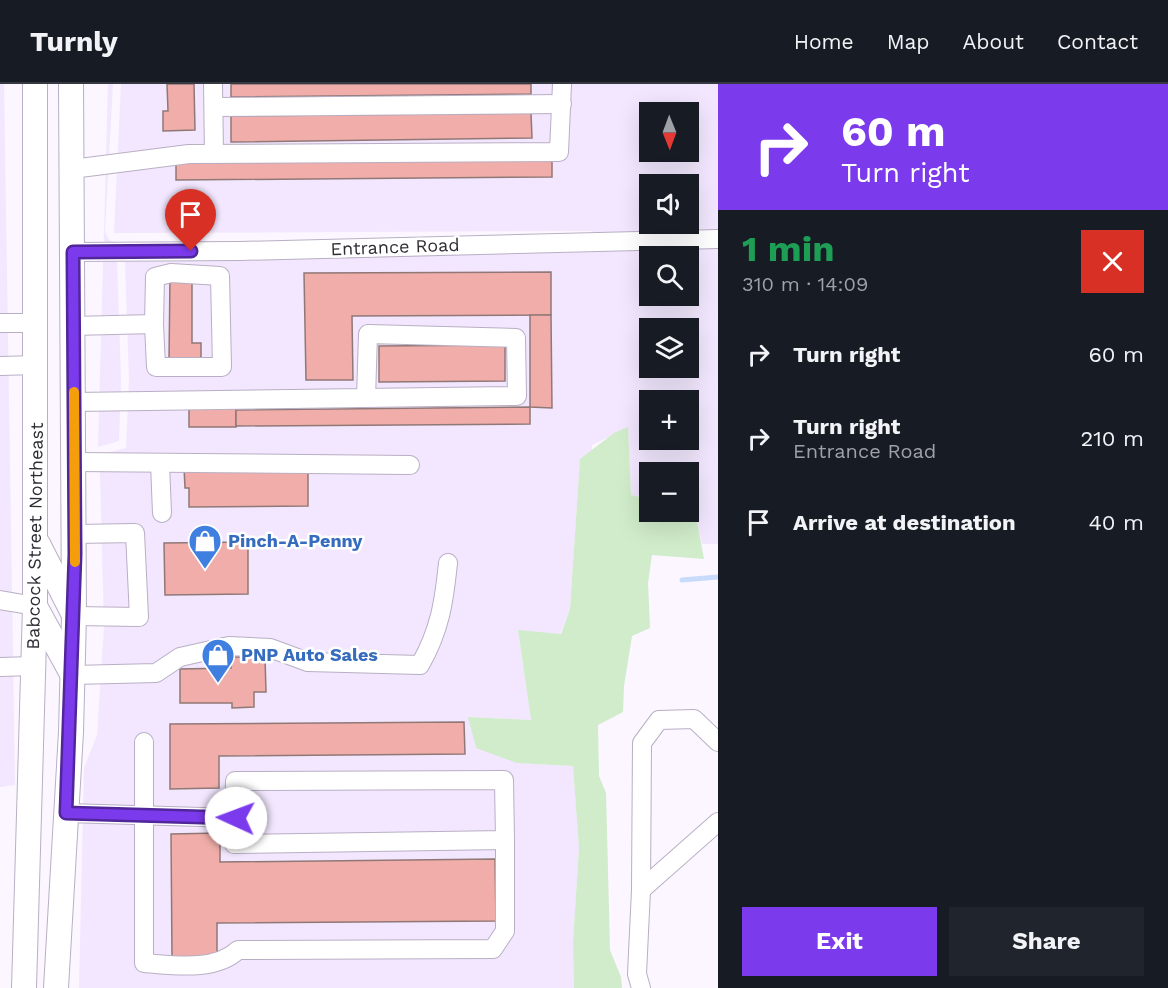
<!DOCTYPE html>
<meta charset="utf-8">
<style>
:root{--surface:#171b24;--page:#20242c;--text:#f1f3f6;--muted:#9ea1a6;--line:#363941;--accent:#7c3aed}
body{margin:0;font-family:"Work Sans",sans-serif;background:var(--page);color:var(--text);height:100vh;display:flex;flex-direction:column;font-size:22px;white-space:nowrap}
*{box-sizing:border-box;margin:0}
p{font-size:20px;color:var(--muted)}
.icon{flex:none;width:33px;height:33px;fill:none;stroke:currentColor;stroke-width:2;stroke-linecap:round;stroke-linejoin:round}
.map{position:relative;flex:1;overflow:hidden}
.side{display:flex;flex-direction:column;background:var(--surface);width:450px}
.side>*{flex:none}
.hud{background:#7c3aed;color:#fff;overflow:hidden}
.needle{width:39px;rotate:179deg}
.fabs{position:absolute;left:639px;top:18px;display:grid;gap:12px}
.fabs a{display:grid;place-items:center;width:60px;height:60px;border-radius:0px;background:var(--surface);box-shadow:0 6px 24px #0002;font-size:30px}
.pin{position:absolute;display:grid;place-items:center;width:51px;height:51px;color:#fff;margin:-62px -26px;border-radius:50% 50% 50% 0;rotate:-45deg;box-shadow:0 0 6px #0007}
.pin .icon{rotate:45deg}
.me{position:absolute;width:66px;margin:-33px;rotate:272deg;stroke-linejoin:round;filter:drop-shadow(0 0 4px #0008)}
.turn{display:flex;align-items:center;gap:21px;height:126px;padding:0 24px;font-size:27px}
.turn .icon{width:78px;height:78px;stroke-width:2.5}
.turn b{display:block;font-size:42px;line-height:51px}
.round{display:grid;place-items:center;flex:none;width:63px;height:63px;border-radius:0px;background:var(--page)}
.overview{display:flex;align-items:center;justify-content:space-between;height:102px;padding:0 24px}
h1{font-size:36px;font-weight:700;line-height:45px;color:#1e9e55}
.cta{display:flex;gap:12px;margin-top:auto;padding:12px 24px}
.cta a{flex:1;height:69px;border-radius:0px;background:var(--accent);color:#fff;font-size:24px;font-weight:700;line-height:69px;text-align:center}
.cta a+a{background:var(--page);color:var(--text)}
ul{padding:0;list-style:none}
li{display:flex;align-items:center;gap:18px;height:84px;padding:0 24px}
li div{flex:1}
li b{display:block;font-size:22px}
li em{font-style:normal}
header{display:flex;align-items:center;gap:36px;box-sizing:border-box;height:84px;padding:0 30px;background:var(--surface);border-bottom:2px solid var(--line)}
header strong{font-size:28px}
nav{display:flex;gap:33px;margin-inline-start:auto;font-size:21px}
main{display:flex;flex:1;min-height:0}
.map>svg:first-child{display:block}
.built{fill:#f2e7fe;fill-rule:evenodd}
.green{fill:#d0ecca}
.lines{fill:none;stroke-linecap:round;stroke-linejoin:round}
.stream{stroke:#c8dbfa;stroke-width:5}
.building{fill:#f0ada9;stroke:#907877;stroke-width:1.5}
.minor-casing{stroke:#b9afc4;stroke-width:20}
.major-casing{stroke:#b9afc4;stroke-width:26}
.minor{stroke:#fff;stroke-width:18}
.major{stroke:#fff;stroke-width:24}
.route-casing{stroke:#51269a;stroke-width:15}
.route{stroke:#7c3aed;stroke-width:10}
.slow{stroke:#f59e0b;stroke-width:10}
.labels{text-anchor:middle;stroke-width:5;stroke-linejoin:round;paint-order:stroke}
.street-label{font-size:18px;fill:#302c34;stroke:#fff}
.shop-label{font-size:18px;font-weight:bold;fill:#366cbe;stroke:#fff;text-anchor:start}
</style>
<header>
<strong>Turnly</strong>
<nav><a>Home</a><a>Map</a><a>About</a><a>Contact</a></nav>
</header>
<main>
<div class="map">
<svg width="718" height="904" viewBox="0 0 718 904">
<rect width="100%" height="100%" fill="#fbf6ff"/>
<g class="built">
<path d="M0 0H4L15 701 0 703Z"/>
<path d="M108 0H113L105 148 109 156 113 158 584 156 117 176 121 297 119 357 98 363Z"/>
<path d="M121 0H718V460H702L697 437 684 428H688V388H650L649 415 631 411 628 344 592 361V371L580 376 570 525 560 550 518 547 531 636 469 633 517 679 573 682 579 764 573 858 574 904H79L84 684 97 651 104 543 100 390 103 370 126 364 129 297 125 176 592 168V147L114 149ZM650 28H688V68H650ZM650 100H688V140H650ZM650 172H688V212H650ZM650 244H688V284H650ZM650 316H688V356H650Z"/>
</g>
<path class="green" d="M628 343 631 411 649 415 650 428H684L697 437 704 475 652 471 648 499 650 544 632 552 624 602 623 628 598 641 599 692 606 709 610 866 621 893 622 904H574L573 858 579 764 573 682 517 679 476 664 468 633 531 636 518 546 561 550 570 525 580 375 614 349Z"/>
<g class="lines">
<path class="stream" d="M682 496 718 493"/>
</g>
<g class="building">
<path d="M167 0H194L195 46 163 47V27H168Z"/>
<path d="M231 0H531V10L231 13Z"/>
<path d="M531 29 532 54 231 58V32Z"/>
<path d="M552 76V93L176 96V79Z"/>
<path d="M551 188V231L352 232 353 296H306L304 189Z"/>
<path d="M170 192H192V259H201V278H169Z"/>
<path d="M530 231H551L552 324 530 323Z"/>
<path d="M505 261V297L379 298V262Z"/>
<rect x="189" y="322" width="47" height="21"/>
<path d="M530 323V340L236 342V326Z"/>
<path d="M308 382V422L189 423V404H185L184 383Z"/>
<path d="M248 458V510L165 511 164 459Z"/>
<path d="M231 573H265L266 608H254V623L232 624V619H180V585L231 584Z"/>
<path d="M464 638 465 670 219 672V704L170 705V640Z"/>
<path d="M220 749V778L495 775 496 837 217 839V872L172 873 171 750Z"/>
</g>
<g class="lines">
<g class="minor-casing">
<g id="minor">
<path d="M213 0 214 70"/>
<path d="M214 23 562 20"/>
<path d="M72 85 189 70 559 68 562 0"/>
<path d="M73 168 240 167 718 155"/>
<path d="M0 239H37"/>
<path d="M73 242 154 240 156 283H222L220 192 171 189 155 193 154 240"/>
<path d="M0 282 37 281"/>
<path d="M74 318 517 312 516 254 368 250 366 314"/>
<path d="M75 378 410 381"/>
<path d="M160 379 162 429"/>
<path d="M0 516 35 522"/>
<path d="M74 532 139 533 135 449 75 450"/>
<path d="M0 583 33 582"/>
<path d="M73 591 156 589 180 573 229 562 270 564 308 578 420 581C440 546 444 518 448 479"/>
<path d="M144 658V879C173 881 215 888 238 866L493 865 505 847V756"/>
<path d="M504 696 505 756 234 760 235 697Z"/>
<path d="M66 729 236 734"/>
<path d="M641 806 718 738"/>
<path d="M641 904 637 890 641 806 642 659 659 636 694 635 718 658"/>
</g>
</g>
<g class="major-casing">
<g id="major">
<path d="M38 460 73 529"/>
<path d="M36 524 71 588"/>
<path d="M24 904 35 522V0"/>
<path d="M56 904 71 648 74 532 71 0"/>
</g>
</g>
<use href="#minor" class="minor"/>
<use href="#major" class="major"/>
</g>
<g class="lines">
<g class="route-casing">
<path id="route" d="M191 167 73 168 75 470 66 729 236 734"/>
</g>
<use href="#route" class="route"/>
<path class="slow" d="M74 308 75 478"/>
</g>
<defs>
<g id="shop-pin" transform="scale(1.725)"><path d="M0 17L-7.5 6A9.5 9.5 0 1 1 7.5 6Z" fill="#3f7fe0" stroke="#fff"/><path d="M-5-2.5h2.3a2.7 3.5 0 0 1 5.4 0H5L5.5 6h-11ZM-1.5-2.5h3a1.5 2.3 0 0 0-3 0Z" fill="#fff"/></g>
</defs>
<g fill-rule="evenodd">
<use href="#shop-pin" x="205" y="457"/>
<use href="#shop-pin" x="218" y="571"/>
</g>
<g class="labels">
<g class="street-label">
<text transform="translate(395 163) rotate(-2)" y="6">Entrance Road</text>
<text transform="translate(35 452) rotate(-89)" y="6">Babcock Street Northeast</text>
</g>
<g class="shop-label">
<text x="228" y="463">Pinch-A-Penny</text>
<text x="241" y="577">PNP Auto Sales</text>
</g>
</g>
</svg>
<div class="fabs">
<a><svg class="needle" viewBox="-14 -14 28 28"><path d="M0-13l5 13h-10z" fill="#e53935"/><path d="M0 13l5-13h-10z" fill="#9ea1a6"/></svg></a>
<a><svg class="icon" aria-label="sound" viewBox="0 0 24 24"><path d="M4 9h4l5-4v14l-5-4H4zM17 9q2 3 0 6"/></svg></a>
<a><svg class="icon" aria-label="search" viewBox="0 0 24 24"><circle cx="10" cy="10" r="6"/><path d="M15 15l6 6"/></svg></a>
<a><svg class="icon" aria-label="layers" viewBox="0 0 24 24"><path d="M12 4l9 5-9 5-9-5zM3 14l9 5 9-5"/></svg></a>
<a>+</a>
<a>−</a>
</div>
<div class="pin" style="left:191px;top:167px;background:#d93025"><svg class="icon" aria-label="arrive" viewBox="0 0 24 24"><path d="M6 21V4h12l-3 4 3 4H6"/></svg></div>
<svg class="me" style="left:236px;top:734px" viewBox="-20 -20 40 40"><circle r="19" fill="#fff"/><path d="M0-13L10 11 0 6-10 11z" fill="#7c3aed"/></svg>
</div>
<section class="side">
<div class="hud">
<div class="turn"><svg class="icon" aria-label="right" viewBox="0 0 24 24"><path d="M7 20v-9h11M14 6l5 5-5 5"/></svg><div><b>60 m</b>Turn right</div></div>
</div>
<div class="overview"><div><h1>1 min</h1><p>310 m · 14:09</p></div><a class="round" style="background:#d93025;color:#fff"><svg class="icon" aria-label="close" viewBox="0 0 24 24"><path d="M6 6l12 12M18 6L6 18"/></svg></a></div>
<ul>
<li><svg class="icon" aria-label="right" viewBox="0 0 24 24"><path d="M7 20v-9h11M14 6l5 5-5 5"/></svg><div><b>Turn right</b></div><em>60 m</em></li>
<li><svg class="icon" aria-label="right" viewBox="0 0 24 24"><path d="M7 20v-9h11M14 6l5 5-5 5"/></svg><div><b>Turn right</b><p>Entrance Road</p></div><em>210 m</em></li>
<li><svg class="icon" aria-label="arrive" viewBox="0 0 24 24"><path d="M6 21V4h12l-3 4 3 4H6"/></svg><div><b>Arrive at destination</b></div><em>40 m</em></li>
</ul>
<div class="cta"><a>Exit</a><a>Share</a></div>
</section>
</main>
